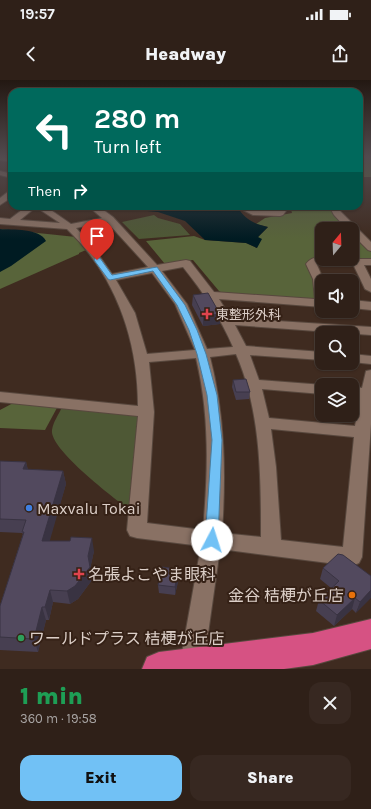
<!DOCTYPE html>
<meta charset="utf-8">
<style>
:root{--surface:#2f2018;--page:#372821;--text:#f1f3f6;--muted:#a7a3a2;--line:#4a3e37;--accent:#71c1f5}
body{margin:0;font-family:Karla,"Noto Sans JP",sans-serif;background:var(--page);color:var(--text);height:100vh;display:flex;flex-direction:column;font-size:15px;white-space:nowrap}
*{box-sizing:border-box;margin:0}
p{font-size:13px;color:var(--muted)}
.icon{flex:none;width:22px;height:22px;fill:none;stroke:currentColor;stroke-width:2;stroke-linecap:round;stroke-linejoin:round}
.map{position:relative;height:589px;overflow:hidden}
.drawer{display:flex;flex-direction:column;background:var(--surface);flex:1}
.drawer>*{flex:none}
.guide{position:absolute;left:8px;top:8px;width:355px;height:122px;border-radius:12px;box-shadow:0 1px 3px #0004,0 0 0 1px var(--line);background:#00695c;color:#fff;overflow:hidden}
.needle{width:26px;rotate:19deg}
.fabs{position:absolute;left:315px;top:142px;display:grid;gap:8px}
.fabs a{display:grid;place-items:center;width:44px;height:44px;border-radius:8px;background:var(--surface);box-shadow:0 1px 3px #0004,0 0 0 1px var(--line);font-size:20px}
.pin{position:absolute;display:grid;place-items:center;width:34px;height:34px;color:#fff;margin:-41px -17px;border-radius:50% 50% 50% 0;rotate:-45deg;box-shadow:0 0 4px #0007}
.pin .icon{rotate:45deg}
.me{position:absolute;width:44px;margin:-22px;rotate:5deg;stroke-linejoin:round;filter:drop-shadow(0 0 3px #0008)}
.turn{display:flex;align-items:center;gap:14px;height:84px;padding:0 20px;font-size:18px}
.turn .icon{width:52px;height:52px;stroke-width:2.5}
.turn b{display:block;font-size:28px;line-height:34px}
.then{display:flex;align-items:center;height:38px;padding:0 20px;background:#0003;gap:8px;font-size:15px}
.round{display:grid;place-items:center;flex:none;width:42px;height:42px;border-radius:12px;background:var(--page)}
.overview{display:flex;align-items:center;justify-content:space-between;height:68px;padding:0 20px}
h1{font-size:24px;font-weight:800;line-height:30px;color:#1e9e55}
.action{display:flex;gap:8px;margin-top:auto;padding:8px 20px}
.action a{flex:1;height:46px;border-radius:12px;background:var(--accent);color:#111;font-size:16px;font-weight:800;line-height:46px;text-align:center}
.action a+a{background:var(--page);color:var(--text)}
.status{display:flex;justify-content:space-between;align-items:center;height:28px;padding:0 20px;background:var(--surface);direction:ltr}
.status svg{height:11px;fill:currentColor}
header{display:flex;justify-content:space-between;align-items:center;height:52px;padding:0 20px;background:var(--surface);font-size:18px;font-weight:800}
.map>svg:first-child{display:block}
.green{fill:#4e5835}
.forest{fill:#58643a}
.water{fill:#001b22}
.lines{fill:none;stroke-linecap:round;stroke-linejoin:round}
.minor-casing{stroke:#58483e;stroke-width:2}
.highway-casing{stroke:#58483e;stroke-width:2}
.minor{fill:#897164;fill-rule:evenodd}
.highway{fill:#d65283;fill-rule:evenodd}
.wall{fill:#473f51}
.shaded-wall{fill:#393342}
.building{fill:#52495e;stroke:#393342}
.route{fill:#71c1f5;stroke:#497d9f}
.health-dot{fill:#e0444e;stroke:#352116;stroke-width:1.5}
.shop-dot{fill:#3f7fe0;stroke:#352116;stroke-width:1.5}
.food-dot{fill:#e8710a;stroke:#352116;stroke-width:1.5}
.leisure-dot{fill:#2e9e5b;stroke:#352116;stroke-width:1.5}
.labels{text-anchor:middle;stroke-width:4;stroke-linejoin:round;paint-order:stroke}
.poi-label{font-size:13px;fill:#dccfc8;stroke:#352116;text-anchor:start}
.near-poi-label{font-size:16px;fill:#dccfc8;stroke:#352116;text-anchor:start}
</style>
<div class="status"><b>19:57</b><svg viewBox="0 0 49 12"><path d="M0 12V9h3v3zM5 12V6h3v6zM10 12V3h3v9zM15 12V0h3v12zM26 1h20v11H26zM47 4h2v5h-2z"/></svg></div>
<header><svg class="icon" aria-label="back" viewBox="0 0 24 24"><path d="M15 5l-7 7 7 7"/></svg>Headway<svg class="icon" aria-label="share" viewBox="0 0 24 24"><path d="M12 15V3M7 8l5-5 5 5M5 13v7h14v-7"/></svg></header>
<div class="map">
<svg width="371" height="589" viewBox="0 0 371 589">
<rect width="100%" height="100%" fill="#3f2b20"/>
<g class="green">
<path d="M154 135 158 138 180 144 190 155 139 159 122 142Z"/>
<path d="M62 327 135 334 140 338 130 430C115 419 49 369 52 350 53 342 59 334 62 327Z"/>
</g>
<g class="forest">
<rect x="359" y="77" width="12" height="20"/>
<path d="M290 126H330L349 149H322V179H314L317 218 313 220 224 214 219 211 193 180 165 184 146 161 194 156 205 160 246 163 257 168 258 157 268 147 256 144 265 138 292 133Z"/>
<path d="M0 149 76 157 86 170 79 173V174L0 209Z"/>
<path d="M352 153 360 162 371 163V180L352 179Z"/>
<path d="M17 321 58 326 45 350 0 348V330Z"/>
</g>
<g class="water">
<path d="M132 126H237C244 139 254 144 268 147L258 157 262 159 257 168 246 163 205 160 185 141 158 132 147 131Z"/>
<path d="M0 149C12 150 40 148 46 161L11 186 0 192Z"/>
</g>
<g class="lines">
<g class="minor-casing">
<g id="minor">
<path d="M0 77 12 78V82L0 80Z"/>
<path d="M0 91 12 94V98L0 95Z"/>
<path d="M9 111H12V117L0 125V118Z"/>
<path d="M27 126H45L71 144 102 138 88 126H98L113 137 157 185 186 180 190 181 214 212 315 219 313 199 306 184C310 178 316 177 322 177V179H371V185H364L371 199V212L365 209 353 184 319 183 317 185 324 201H322V227L219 219 231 238 371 247V255L235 245 246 266 322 272V280L250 275 259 300 324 305H322V314L262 309 269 338 355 346 360 317 352 316V306L362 308 366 291 371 290V344L362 477 359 483 352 486 220 469 203 589H179L201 466 137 458 130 456 127 450 138 336 0 322V312L138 326C138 260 116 196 67 149L0 144V138L10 139ZM36 127 60 143 20 140ZM107 142 148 187 112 194 91 164 76 148ZM183 187C203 212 220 237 233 267L207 269 187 224 162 191ZM152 193 175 224 195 270 147 274 135 233 116 200ZM236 274C261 331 261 397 261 457L222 453C226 393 225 335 210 277ZM196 278C210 336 208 392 203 450L147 443 154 332 149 282ZM271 349 354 357 343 467 281 460 276 387Z"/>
<path d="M242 126H250L255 129 278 130 279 126H287L288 128 283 135 280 136 253 135 243 130Z"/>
<path d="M329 126H337L341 132 371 162V171L368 170 352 154V149H347L334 135Z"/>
<path d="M352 220 371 222V230L352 228Z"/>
<path d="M352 274 371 276V284L352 282Z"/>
</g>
</g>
<g class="highway-casing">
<path id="highway" d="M371 539V569L313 585 284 589H142L147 577 159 572 313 553Z"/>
</g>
<use href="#minor" class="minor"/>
<use href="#highway" class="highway"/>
</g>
<g class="wall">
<path d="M193 215 220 244 203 246 192 225Z"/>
<path d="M233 300 250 312 249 319 236 320 232 307Z"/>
<path d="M0 381 26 382 28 390 63 391 66 404 49 461 94 471 90 489 92 500 78 519 70 524 53 522 49 540H46L38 572 0 570V526L23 454 22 453 0 452Z"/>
<path d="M323 488 371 496 356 533 352 529 334 546 316 531 319 520 331 508 320 499Z"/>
<path d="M179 497 175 515 159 513 158 505Z"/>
</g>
<g class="shaded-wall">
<path d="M220 234V244L203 246V236Z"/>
<path d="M26 382 29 395 23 389Z"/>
<path d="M63 391 66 404 46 474 42 461Z"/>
<path d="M92 458 94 471 90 489 92 500 78 519 70 524 67 511 88 476Z"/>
<path d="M178 489 179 497 175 515V507Z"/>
<path d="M50 510 53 522 49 540 45 527Z"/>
<path d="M371 510V518L356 533 360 522Z"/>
<path d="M355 518 352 529 334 546 337 535Z"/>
<path d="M42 527 46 540 38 572 34 559Z"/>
</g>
<g class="building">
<path d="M208 213 220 234 203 236 193 215Z"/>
<path d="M246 299 250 312H236L233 300Z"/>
<path d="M0 381 26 382 23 389 63 391 42 461H70L71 457 92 458 88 476 90 487 75 506 67 511 50 510 45 527H42L34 559 0 557V526L24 452H22L26 440 0 439Z"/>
<path d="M338 474 343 475 371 496V510L360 522 355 518 337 535 319 520 339 501 323 488Z"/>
<path d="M162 487 178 489 175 507 158 505Z"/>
</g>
<linearGradient id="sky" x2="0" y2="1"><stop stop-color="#231812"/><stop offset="0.48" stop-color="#524a4e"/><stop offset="1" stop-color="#524a4e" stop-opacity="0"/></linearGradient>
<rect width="371" height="159" fill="url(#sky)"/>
<path class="route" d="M95 178H100L112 195 157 187 185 225 197 250 206 274 217 315 222 360 218 460 216 463 212 465 207 463 205 460 212 360 207 315 197 274 189 250 177 225 153 191 110 200 108 199 94 180Z"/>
<g class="health-dot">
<path d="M205 228h4v4h4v4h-4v4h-4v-4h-4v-4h4z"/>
<path d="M77 488h4v4h4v4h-4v4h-4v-4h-4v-4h4z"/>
</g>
<circle class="shop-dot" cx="29" cy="428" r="4"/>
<circle class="food-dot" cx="352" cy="515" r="4"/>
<circle class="leisure-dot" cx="21" cy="558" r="4"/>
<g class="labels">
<g class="poi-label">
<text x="216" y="239">東整形外科</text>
</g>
<g class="near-poi-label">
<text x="37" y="434">Maxvalu Tokai</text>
<text x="88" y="500">名張よこやま眼科</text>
<text x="344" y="521" text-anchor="end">金谷 桔梗が丘店</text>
<text x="29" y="564">ワールドプラス 桔梗が丘店</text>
</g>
</g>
</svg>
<div class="fabs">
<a><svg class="needle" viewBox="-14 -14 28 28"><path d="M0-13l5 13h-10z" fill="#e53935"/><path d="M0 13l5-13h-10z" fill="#a7a3a2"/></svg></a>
<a><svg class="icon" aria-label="sound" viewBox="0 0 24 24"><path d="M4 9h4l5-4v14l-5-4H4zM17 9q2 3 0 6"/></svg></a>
<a><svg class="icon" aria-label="search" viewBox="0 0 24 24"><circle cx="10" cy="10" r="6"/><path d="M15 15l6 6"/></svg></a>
<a><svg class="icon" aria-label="layers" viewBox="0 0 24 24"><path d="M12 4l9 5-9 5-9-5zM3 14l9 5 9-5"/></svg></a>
</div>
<div class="pin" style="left:97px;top:180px;background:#d93025"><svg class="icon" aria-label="arrive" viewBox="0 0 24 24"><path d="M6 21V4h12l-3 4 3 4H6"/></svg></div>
<svg class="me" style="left:212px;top:460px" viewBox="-20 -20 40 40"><circle r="19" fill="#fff"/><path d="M0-13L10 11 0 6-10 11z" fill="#71c1f5"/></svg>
<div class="guide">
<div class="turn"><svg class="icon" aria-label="left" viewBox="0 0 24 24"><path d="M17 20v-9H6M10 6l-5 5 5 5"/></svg><div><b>280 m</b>Turn left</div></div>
<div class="then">Then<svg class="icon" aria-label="right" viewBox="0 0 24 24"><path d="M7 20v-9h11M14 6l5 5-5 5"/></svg></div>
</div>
</div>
<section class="drawer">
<div class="overview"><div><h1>1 min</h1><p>360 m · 19:58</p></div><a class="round"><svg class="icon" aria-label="close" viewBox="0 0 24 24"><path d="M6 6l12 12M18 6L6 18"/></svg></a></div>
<div class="action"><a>Exit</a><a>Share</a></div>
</section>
